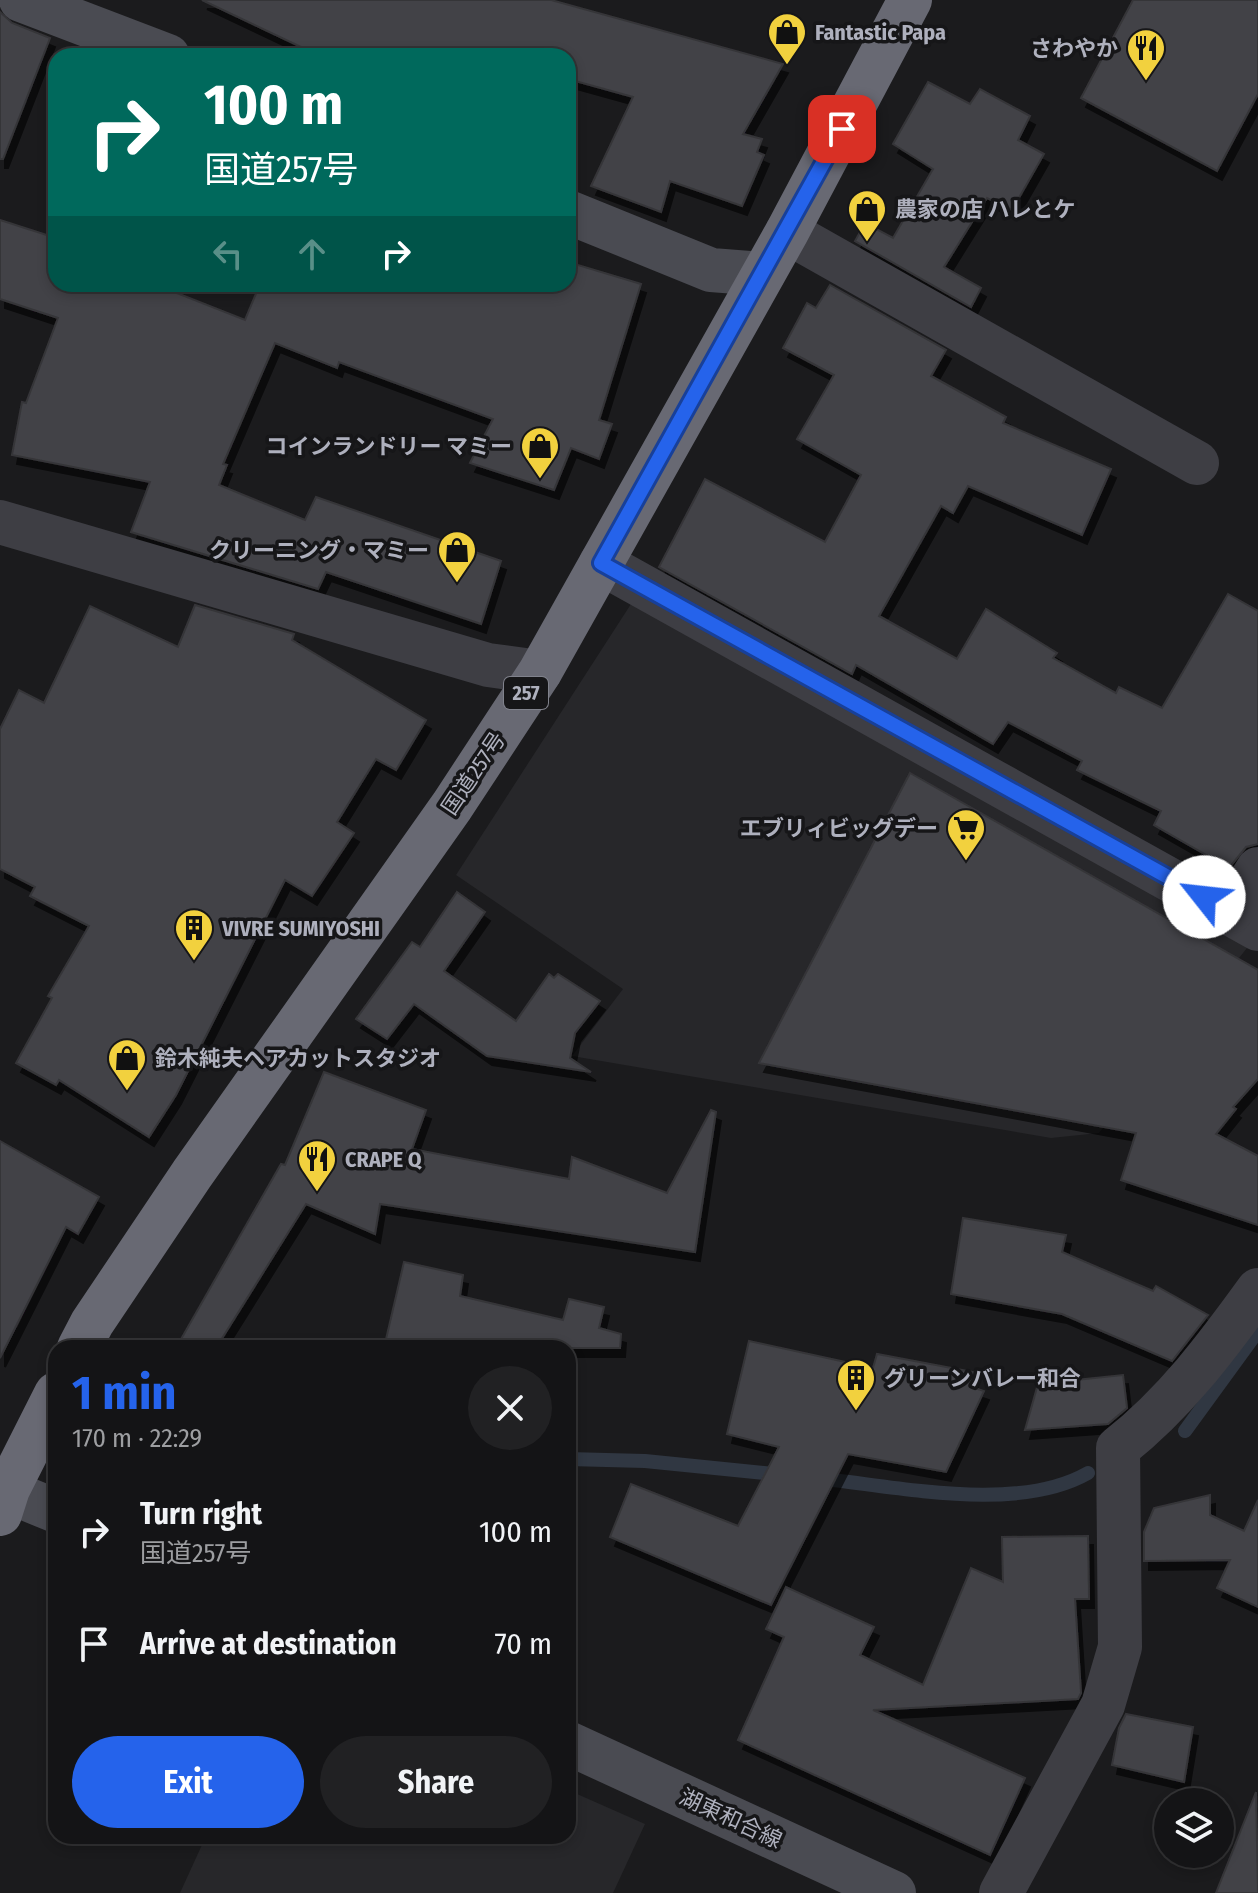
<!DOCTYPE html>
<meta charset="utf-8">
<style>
:root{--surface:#141416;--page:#212123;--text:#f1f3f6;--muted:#9d9ea1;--line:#333335;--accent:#2563eb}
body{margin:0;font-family:"Fira Sans Condensed","Noto Sans JP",sans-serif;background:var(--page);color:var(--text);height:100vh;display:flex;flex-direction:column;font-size:30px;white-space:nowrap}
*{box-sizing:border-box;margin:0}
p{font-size:26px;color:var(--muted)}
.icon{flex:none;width:44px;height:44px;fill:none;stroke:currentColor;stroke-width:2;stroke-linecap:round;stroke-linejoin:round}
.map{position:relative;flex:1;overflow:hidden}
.drawer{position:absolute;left:48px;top:1340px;width:528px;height:504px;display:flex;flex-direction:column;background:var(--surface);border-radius:24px;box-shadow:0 4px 12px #0003,0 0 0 2px var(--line)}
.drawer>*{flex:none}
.hud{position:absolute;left:48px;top:48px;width:528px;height:244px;border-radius:24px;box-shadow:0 4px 12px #0003,0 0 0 2px var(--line);background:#00695c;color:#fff;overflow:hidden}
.controls{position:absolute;left:1154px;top:1788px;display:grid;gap:16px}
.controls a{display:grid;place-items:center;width:80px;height:80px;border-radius:50%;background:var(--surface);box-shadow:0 4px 12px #0003,0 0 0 2px var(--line);font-size:40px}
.pin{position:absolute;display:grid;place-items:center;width:68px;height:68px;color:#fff;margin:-34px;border-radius:16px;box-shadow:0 4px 12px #0006}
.me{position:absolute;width:88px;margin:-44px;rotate:299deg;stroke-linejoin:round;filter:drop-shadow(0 0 6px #0008)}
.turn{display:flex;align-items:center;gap:28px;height:168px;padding:0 24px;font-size:36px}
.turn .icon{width:104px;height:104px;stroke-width:2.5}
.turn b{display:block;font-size:56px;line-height:68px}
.lanes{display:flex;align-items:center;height:76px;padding:0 24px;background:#0003;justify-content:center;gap:40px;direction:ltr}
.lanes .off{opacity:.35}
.round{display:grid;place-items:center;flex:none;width:84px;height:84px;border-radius:42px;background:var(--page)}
.headline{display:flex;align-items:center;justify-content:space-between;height:136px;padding:0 24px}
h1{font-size:48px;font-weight:700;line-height:60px;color:var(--accent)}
.primary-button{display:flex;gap:16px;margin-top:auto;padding:16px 24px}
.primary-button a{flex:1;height:92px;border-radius:48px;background:var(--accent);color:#fff;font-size:32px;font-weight:700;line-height:92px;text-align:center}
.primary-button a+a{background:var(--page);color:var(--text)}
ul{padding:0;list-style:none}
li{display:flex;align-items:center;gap:24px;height:112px;padding:0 24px}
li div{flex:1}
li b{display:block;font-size:30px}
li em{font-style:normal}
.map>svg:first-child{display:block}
.built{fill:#27272a}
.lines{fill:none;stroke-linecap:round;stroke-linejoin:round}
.stream{stroke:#303742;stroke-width:14}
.building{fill:#424347;stroke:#363539;stroke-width:2;filter:url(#shadow)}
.street{stroke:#3e3e44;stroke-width:44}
.secondary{stroke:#4a4b52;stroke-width:44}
.highway{stroke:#686973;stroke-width:44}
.route-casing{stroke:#184099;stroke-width:20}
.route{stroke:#2563eb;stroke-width:14}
.labels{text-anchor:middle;stroke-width:7;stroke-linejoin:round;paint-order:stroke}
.shield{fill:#161618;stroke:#80828c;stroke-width:2}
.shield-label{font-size:20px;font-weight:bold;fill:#aeb0bd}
.poi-label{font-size:22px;font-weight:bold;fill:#aeb0bd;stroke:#161618;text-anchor:start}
.street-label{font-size:22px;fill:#aeb0bd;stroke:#161618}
</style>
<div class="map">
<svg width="1258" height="1893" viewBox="0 0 1258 1893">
<defs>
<filter id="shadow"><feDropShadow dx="5" dy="9" stdDeviation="0" flood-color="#0009"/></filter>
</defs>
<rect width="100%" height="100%" fill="#1b1b1d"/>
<g class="built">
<path d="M631 604 1183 898 1247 948 1099 1133 1051 1138 572 1056 623 989 456 875Z"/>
<path d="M568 1790 645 1824 613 1893H180L206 1836H568Z"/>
</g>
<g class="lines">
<g class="stream">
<path d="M1185 1431 1258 1331"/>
<path d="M568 1459 645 1461 783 1475"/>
<path d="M815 1478C896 1486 1016 1514 1088 1473"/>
</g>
</g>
<g class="building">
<path d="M202 0H551L783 64 743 134 762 139 757 152 764 155 742 206 670 181 661 212 591 186 633 97 568 79V56H320Z"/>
<path d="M1133 0H1258V94L1217 171 1081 98Z"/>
<path d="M0 12 12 23 50 38 3 159H0Z"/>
<path d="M928 82 970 104 980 89 1030 116 1018 140 1044 154 1012 210 987 198 944 267 981 288 971 307 855 241 865 223 893 238 933 169 893 144Z"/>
<path d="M0 220 56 238V284H154L245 320 260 284H568V262L641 284 599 420 612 424 599 459 571 448 554 490 470 463 493 419 339 362 337 368 275 343 223 464 227 465 219 485 305 520 316 497 501 561 481 624 326 572 318 589 131 532 150 482 12 455 22 402 26 403 58 318 0 299Z"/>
<path d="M830 285 946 350 931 376 1006 417 1003 423 1111 469 1082 535 968 486 953 513 941 506 879 616 957 659 986 609 1057 653 1053 658 1116 693 1119 687 1162 708 1228 594 1258 611V844L1246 847 1229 868 1154 825 1161 811 1077 770 1082 761 1008 722 993 744 856 665 852 674 659 567 705 479 825 542 861 475 797 439 834 375 783 348 807 303 816 308Z"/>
<path d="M195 605 294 634 292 640 426 720 396 770 376 759 337 822 354 833 312 896 285 880 176 1095 149 1137 59 1080 56 1085 16 1063 52 998 48 996 89 926 30 896 35 887 0 869V729L19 690 44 703 90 606 178 647Z"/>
<path d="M910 773 1258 970V1079L1233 1107 1236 1109 1216 1134 1258 1156V1225L1121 1180 1136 1133 759 1063Z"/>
<path d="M457 892 485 912 444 971 516 1021 549 974 554 978 558 974 600 1001 575 1033 570 1058 591 1072 487 1056 414 1004 387 1039 356 1019 412 942 420 947Z"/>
<path d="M324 1072 426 1110 412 1149 569 1179 572 1157 667 1193 711 1110 716 1112 695 1252 380 1204 375 1234 306 1204 216 1348H176L281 1164 285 1165Z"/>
<path d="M0 1141 99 1197 78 1234 66 1227 0 1358Z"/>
<path d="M963 1218 1066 1235 1062 1252 1153 1291 1156 1286 1208 1315 1172 1361 1062 1314 951 1294Z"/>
<path d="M404 1262 463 1275 460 1296 563 1320 569 1299 604 1307 599 1328 621 1334 620 1348H384Z"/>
<path d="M749 1341 873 1368 877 1354 973 1372 972 1387 984 1391 946 1472 848 1454 771 1605 610 1537 631 1484 738 1526 779 1447 727 1434Z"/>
<path d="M1123 1375 1127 1408 1108 1424 1025 1430 1038 1384Z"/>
<path d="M1210 1495V1515L1244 1531 1258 1500V1607L1217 1588 1230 1560 1144 1561V1532L1154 1508Z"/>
<path d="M1088 1536 1089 1599H1075L1081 1693 1078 1699 873 1710 1025 1778 990 1855 738 1740 784 1637 766 1629 786 1587 874 1627 860 1655 923 1685 971 1568 1003 1582 1002 1537Z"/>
<path d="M1126 1714 1193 1727 1184 1782 1112 1765 1119 1728Z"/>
<path d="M1256 1792 1258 1893H1216Z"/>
</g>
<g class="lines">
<g class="street">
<path d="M787 232 1197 463"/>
<path d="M0 522 488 665 540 672"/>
<path d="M601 563 1258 929"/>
<path d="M1231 912 1258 869"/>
<path d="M1001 1893 1103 1705 1120 1647 1118 1448C1175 1403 1216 1348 1258 1290"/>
</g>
<g class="secondary">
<path d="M21 0 168 56"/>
<path d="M568 212 711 270 763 274"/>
<path d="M0 1488 56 1511"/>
<path d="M568 1743 894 1893"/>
</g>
<g class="highway">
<path d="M79 1348 92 1323 192 1174 452 806 540 672 787 232 910 0"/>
<path d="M0 1514 8 1489 56 1394"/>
</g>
</g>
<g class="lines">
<g class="route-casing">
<path id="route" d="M842 129 601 563 1204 897"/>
</g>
<use href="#route" class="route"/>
</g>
<defs>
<g id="shop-pin" transform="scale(2)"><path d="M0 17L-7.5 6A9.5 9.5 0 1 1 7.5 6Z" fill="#f2d13e" stroke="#161618"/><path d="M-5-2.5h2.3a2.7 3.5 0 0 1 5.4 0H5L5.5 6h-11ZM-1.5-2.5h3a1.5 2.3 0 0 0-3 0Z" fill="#111"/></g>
<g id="restaurant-pin" transform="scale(2)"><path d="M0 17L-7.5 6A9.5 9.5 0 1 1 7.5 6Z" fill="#f2d13e" stroke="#161618"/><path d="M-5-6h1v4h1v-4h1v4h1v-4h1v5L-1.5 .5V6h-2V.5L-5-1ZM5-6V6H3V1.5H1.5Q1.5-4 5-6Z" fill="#111"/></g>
<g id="supermarket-pin" transform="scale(2)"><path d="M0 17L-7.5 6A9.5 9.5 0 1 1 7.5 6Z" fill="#f2d13e" stroke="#161618"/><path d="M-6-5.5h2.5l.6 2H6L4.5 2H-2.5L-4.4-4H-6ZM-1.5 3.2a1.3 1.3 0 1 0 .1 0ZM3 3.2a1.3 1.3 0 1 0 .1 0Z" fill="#111"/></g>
<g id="building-pin" transform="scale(2)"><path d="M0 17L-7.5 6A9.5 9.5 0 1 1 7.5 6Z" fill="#f2d13e" stroke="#161618"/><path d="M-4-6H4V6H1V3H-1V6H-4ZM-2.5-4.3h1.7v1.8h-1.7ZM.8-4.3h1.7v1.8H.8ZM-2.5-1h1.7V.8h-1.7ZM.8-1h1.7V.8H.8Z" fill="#111"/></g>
</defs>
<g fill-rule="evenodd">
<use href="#shop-pin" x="787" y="32"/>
<use href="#restaurant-pin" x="1146" y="48"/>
<use href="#shop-pin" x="867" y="209"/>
<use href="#shop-pin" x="540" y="446"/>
<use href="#shop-pin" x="457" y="550"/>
<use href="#supermarket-pin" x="966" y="828"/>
<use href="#building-pin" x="194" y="928"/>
<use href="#shop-pin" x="127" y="1058"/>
<use href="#restaurant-pin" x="317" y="1159"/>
<use href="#building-pin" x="856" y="1378"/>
</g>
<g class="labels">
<rect class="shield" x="504" y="677" width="44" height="32" rx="6"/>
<g class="shield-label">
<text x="526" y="700">257</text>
</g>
<g class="poi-label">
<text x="815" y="40">Fantastic Papa</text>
<text x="1118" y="56" text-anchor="end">さわやか</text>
<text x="895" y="217">農家の店 ハレとケ</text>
<text x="512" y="454" text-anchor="end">コインランドリー マミー</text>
<text x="429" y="558" text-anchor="end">クリーニング・マミー</text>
<text x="938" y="836" text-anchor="end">エブリィビッグデー</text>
<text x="222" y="936">VIVRE SUMIYOSHI</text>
<text x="155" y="1066">鈴木純夫ヘアカットスタジオ</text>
<text x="345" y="1167">CRAPE Q</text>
<text x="884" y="1386">グリーンバレー和合</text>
</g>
<g class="street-label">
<text transform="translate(473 773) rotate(-56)" y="8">国道257号</text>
<text transform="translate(731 1818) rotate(25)" y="8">湖東和合線</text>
</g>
</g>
</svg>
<div class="controls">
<a><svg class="icon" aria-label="layers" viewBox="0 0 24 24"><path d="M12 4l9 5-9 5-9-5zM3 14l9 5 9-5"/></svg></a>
</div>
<div class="pin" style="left:842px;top:129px;background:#d93025"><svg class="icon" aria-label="arrive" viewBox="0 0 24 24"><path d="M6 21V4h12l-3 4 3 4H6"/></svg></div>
<svg class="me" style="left:1204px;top:897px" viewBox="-20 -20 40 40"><circle r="19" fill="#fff"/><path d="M0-13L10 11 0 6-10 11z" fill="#2563eb"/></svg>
<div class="hud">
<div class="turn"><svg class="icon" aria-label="right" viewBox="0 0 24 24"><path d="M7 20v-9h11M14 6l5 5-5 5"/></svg><div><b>100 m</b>国道257号</div></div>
<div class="lanes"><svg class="icon off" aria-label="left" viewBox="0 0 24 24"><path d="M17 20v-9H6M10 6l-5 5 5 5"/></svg><svg class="icon off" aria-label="ahead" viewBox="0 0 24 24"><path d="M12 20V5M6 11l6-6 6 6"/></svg><svg class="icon" aria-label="right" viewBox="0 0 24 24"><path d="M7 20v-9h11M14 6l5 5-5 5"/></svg></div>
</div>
<section class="drawer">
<div class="headline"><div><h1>1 min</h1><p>170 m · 22:29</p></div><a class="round"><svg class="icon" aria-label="close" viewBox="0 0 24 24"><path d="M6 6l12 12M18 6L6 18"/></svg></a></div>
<ul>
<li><svg class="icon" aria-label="right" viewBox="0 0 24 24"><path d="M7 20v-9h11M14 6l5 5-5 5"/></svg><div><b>Turn right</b><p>国道257号</p></div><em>100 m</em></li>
<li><svg class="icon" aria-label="arrive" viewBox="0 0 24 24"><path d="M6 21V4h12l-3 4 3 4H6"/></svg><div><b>Arrive at destination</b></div><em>70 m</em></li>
</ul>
<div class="primary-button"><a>Exit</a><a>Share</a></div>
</section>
</div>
